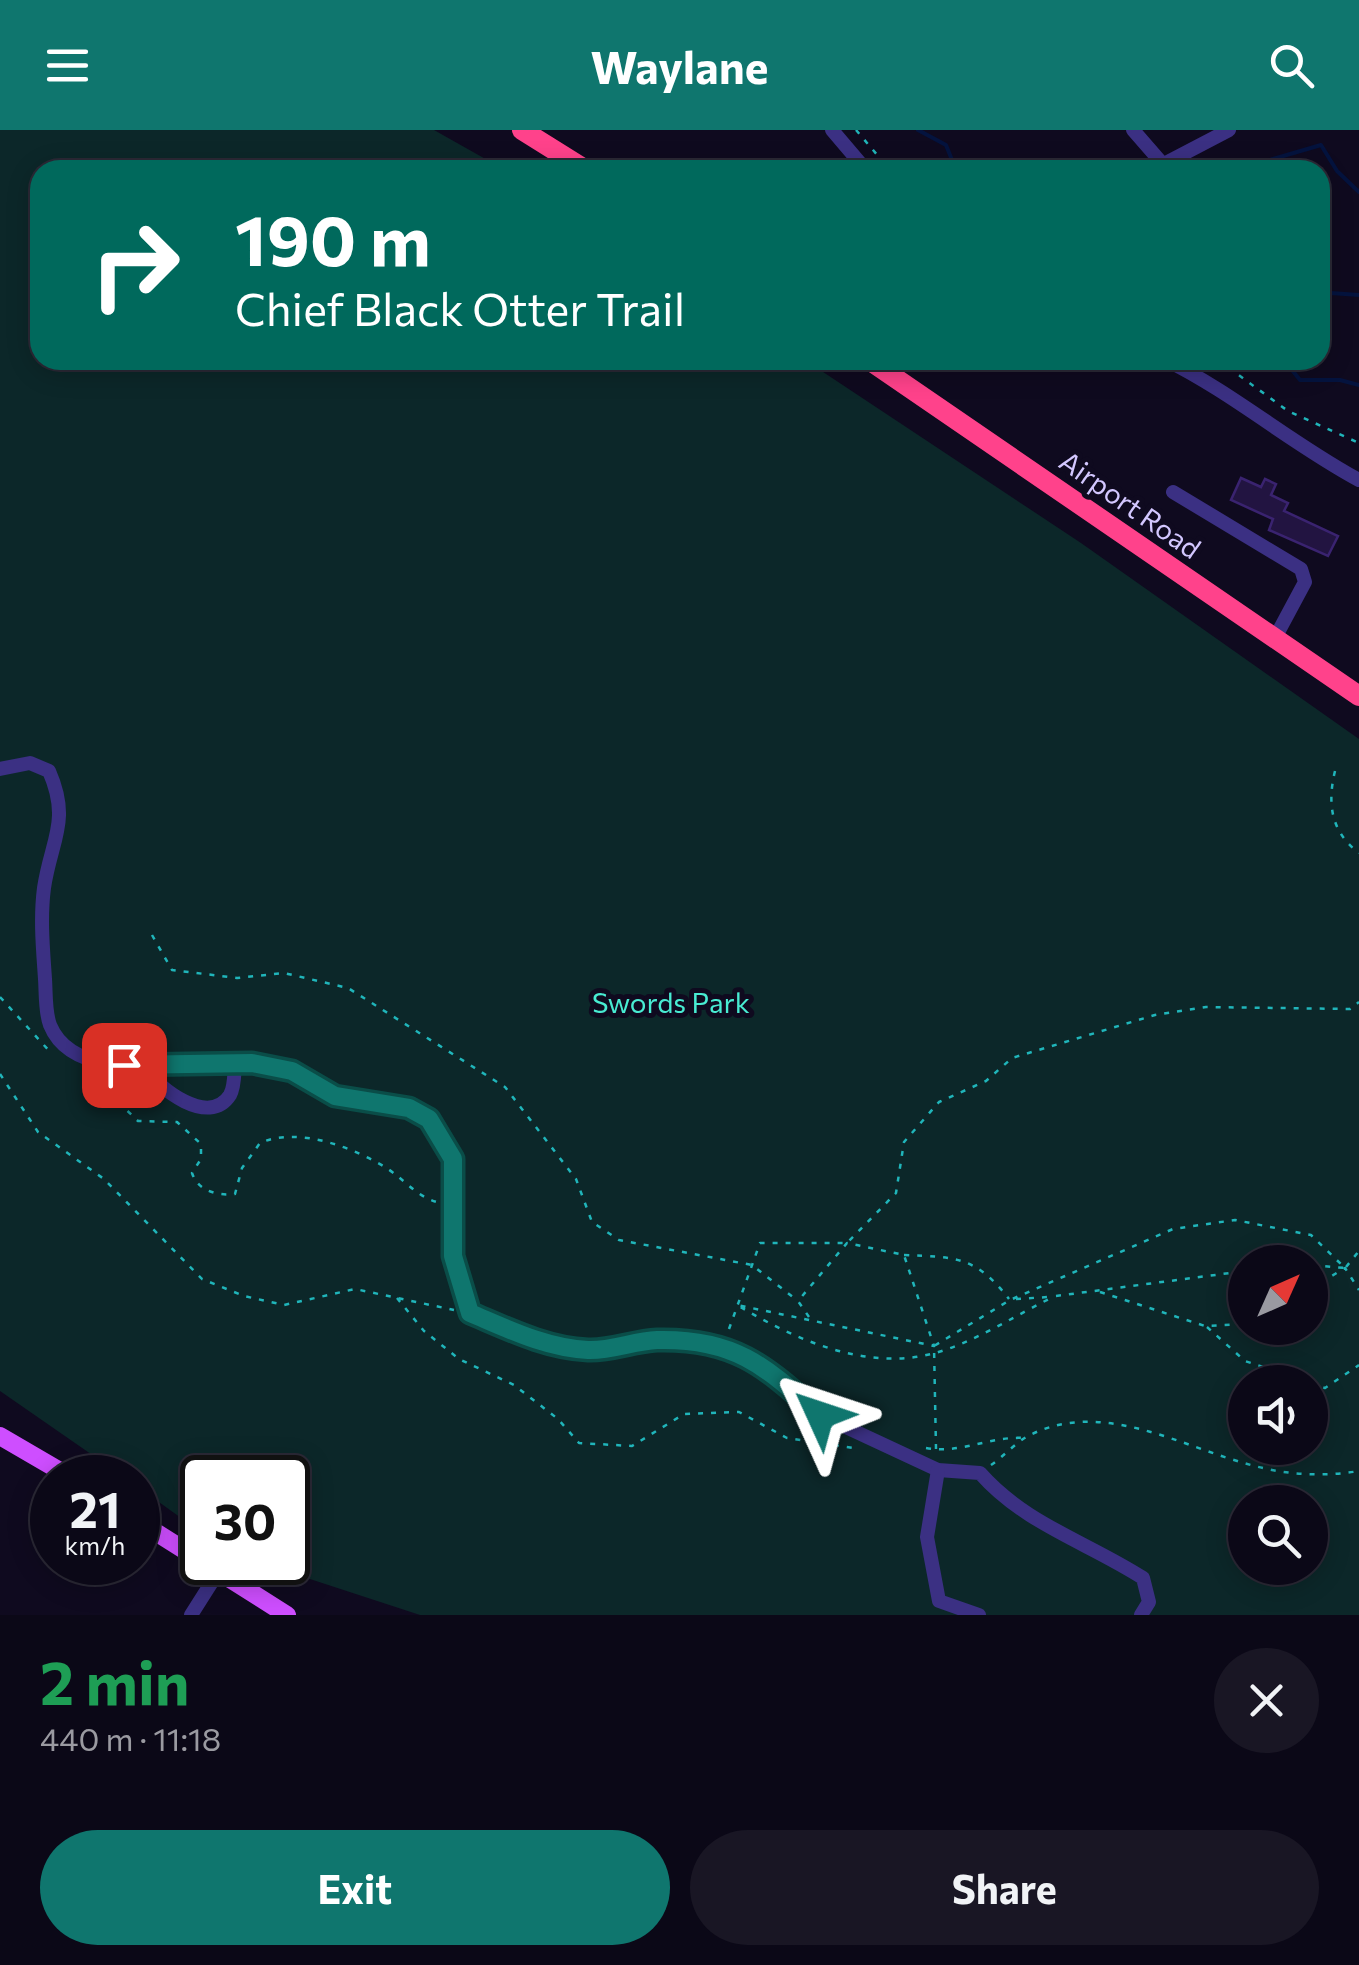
<!DOCTYPE html>
<meta charset="utf-8">
<style>
:root{--surface:#0b0817;--page:#191624;--text:#f1f3f6;--muted:#9a9aa1;--line:#2b2936;--accent:#0f766e}
body{margin:0;font-family:Commissioner,sans-serif;background:var(--page);color:var(--text);height:100vh;display:flex;flex-direction:column;font-size:38px;white-space:nowrap}
*{box-sizing:border-box;margin:0}
p{font-size:32px;color:var(--muted)}
.icon{flex:none;width:55px;height:55px;fill:none;stroke:currentColor;stroke-width:2;stroke-linecap:round;stroke-linejoin:round}
.map{position:relative;height:1485px;overflow:hidden}
.details{display:flex;flex-direction:column;background:var(--surface);flex:1}
.details>*{flex:none}
.top-card{position:absolute;left:30px;top:30px;width:1300px;height:210px;border-radius:30px;box-shadow:0 5px 25px #0003,0 0 0 2px var(--line);background:#00695c;color:#fff;overflow:hidden}
.needle{width:65px;rotate:45deg}
.buttons{position:absolute;left:1228px;top:1115px;display:grid;gap:20px}
.buttons a{display:grid;place-items:center;width:100px;height:100px;border-radius:50%;background:var(--surface);box-shadow:0 5px 25px #0003,0 0 0 2px var(--line);font-size:50px}
.speed{position:absolute;left:30px;top:1325px;display:flex;gap:20px;font-size:50px;font-weight:700;text-align:center}
.speed>*{display:grid;place-content:center;width:130px;height:130px;border-radius:50%;background:var(--surface);box-shadow:0 5px 25px #0003,0 0 0 2px var(--line);line-height:1}
.speed small{font-size:25px;font-weight:400}
.speed .limit{border:5px solid #111;border-radius:15px;background:#fff;color:#111}
.pin{position:absolute;display:grid;place-items:center;width:85px;height:85px;color:#fff;margin:-42px;border-radius:20px;box-shadow:0 5px 15px #0006}
.me{position:absolute;width:110px;margin:-55px;rotate:312deg;stroke-linejoin:round;filter:drop-shadow(0 0 8px #0008)}
.turn{display:flex;align-items:center;gap:35px;height:210px;padding:0 40px;font-size:45px}
.turn .icon{width:130px;height:130px;stroke-width:2.5}
.turn b{display:block;font-size:70px;line-height:85px}
.round{display:grid;place-items:center;flex:none;width:105px;height:105px;border-radius:52px;background:var(--page)}
.headline{display:flex;align-items:center;justify-content:space-between;height:170px;padding:0 40px}
h1{font-size:60px;font-weight:700;line-height:75px;color:#1e9e55}
.action{display:flex;gap:20px;margin-top:auto;padding:20px 40px}
.action a{flex:1;height:115px;border-radius:60px;background:var(--accent);color:#fff;font-size:40px;font-weight:700;line-height:115px;text-align:center}
.action a+a{background:var(--page);color:var(--text)}
header{display:flex;justify-content:space-between;align-items:center;height:130px;padding:0 40px;background:var(--accent);color:#fff;font-size:45px;font-weight:700}
.map>svg:first-child{display:block}
.green{fill:#0c2729;fill-rule:evenodd}
.lines{fill:none;stroke-linecap:round;stroke-linejoin:round}
.stream{stroke:#04133e;stroke-width:4}
.building{fill:#221441;stroke:#3a2370;stroke-width:2.5}
.path{stroke:#20b5ba;stroke-width:2.5;stroke-dasharray:5 8;stroke-linecap:butt}
.minor{stroke:#3b3083;stroke-width:14}
.major{stroke:#ce4eff;stroke-width:18}
.highway{stroke:#ff428b;stroke-width:20}
.route-casing{stroke:#0a4d48;stroke-width:25}
.route{stroke:#0f766e;stroke-width:18}
.labels{text-anchor:middle;stroke-width:10;stroke-linejoin:round;paint-order:stroke}
.street-label{font-size:28px;fill:#d3c7ff;stroke:#0f0a1f}
.park-label{font-size:28px;fill:#48ebd2;stroke:#0f0a1f}
</style>
<header><svg class="icon" aria-label="menu" viewBox="0 0 24 24"><path d="M4 6h16M4 12h16M4 18h16"/></svg>Waylane<svg class="icon" aria-label="search" viewBox="0 0 24 24"><circle cx="10" cy="10" r="6"/><path d="M15 15l6 6"/></svg></header>
<div class="map">
<svg width="1359" height="1485" viewBox="0 0 1359 1485">
<rect width="100%" height="100%" fill="#0f0a1f"/>
<path class="green" d="M0 0H434L505 40H40V230H805L1081 413 1359 609V1485H420L261 1433 288 1432V1348H202V1403L138 1357V1348L124 1347 0 1261ZM1245 1132H1310V1198H1245ZM1245 1252H1310V1318H1245ZM1245 1372H1310V1438H1245Z"/>
<g class="lines">
<g class="stream">
<path d="M918 0 946 15 956 40"/>
<path d="M1235 40 1321 15 1337 41 1359 62"/>
<path d="M1320 169 1331 163 1359 165"/>
<path d="M1284 230 1300 250H1340L1359 255"/>
</g>
</g>
<path class="building" d="M1241 348 1261 357 1265 349 1276 354 1271 365 1288 373 1284 381 1338 406 1328 426 1269 400 1273 389 1231 370Z"/>
<g class="lines">
<g class="path">
<path d="M856 0 890 40"/>
<path d="M1218 230 1288 281 1359 313"/>
<path d="M1335 641C1327 674 1331 702 1359 723"/>
<path d="M152 805 172 840 237 848 284 843 348 858 505 957 576 1049 592 1092 619 1110 752 1135 798 1171"/>
<path d="M0 867 52 924"/>
<path d="M0 944 38 1002 104 1049 202 1149 244 1166 284 1175 355 1159 454 1180"/>
<path d="M90 945 138 991 177 992 201 1014V1029L192 1043C198 1061 217 1066 235 1064L242 1038 260 1013C299 996 355 1018 388 1039 407 1052 417 1067 440 1073"/>
<path d="M904 1125C955 1127 976 1126 1009 1169"/>
<path d="M1346 1137 1359 1121"/>
<path d="M1310 1159 1345 1138 1359 1160"/>
<path d="M1100 1162 1205 1196 1245 1194"/>
<path d="M1056 1166 1245 1141"/>
<path d="M397 1168 424 1201 459 1229 514 1255 558 1289 579 1313 632 1316 684 1284 739 1282 787 1308 854 1318"/>
<path d="M1016 1169 1048 1167"/>
<path d="M809 1187 798 1171 847 1113 904 1125 934 1216 737 1175C794 1209 866 1242 935 1223 975 1212 1016 1185 1053 1167"/>
<path d="M1207 1197 1245 1231 1309 1252"/>
<path d="M729 1199 760 1113H847L896 1063 904 1012 939 972 986 951 1012 928 1155 885 1206 877 1350 879 1359 872"/>
<path d="M1311 1253 1325 1258 1359 1235"/>
<path d="M926 1318C962 1324 989 1306 1024 1308"/>
<path d="M936 1319 934 1216 1010 1170 1173 1099 1235 1090 1311 1105 1345 1138 1310 1135"/>
<path d="M991 1335C1003 1327 1015 1313 1028 1306 1102 1268 1179 1316 1251 1335 1286 1345 1324 1347 1359 1341"/>
</g>
<g class="minor">
<path d="M832 0 866 40"/>
<path d="M1133 0 1167 39"/>
<path d="M1164 34 1229 0"/>
<path d="M1166 230C1233 263 1292 314 1359 350"/>
<path d="M1173 362 1301 439 1305 452 1275 508"/>
<path d="M0 639 30 633 49 641C71 691 51 710 44 758 40 789 43 819 45 849 46 863 45 882 50 895 77 962 202 926 255 933 294 939 309 960 339 967 372 975 416 969 437 999 465 1039 448 1080 453 1124 455 1144 465 1164 470 1183L542 1213 590 1220 657 1210 723 1214 763 1233 820 1285 938 1340 980 1343C1025 1394 1087 1412 1143 1448L1149 1472 1141 1485"/>
<path d="M145 938C158 958 209 998 230 965 235 956 234 943 235 934"/>
<path d="M938 1340 927 1407 939 1471 979 1485"/>
<path d="M191 1485 217 1444"/>
</g>
<g class="major">
<path d="M0 1306 72 1348"/>
<path d="M138 1391 287 1485"/>
</g>
<g class="highway">
<path d="M522 0 586 40"/>
<path d="M869 230 1359 566"/>
</g>
</g>
<g class="lines">
<g class="route-casing">
<path id="route" d="M124 935 252 933 292 941 335 966 409 978 429 989 453 1029V1126L470 1183C508 1199 546 1218 588 1220 611 1221 634 1211 657 1210 735 1208 765 1236 820 1285"/>
</g>
<use href="#route" class="route"/>
</g>
<g class="labels">
<g class="street-label">
<text transform="translate(1130 375) rotate(35)" y="10">Airport Road</text>
</g>
<g class="park-label">
<text x="671" y="883">Swords Park</text>
</g>
</g>
</svg>
<div class="buttons">
<a><svg class="needle" viewBox="-14 -14 28 28"><path d="M0-13l5 13h-10z" fill="#e53935"/><path d="M0 13l5-13h-10z" fill="#9a9aa1"/></svg></a>
<a><svg class="icon" aria-label="sound" viewBox="0 0 24 24"><path d="M4 9h4l5-4v14l-5-4H4zM17 9q2 3 0 6"/></svg></a>
<a><svg class="icon" aria-label="search" viewBox="0 0 24 24"><circle cx="10" cy="10" r="6"/><path d="M15 15l6 6"/></svg></a>
</div>
<div class="speed"><div>21<small>km/h</small></div><div class="limit">30</div></div>
<div class="pin" style="left:124px;top:935px;background:#d93025"><svg class="icon" aria-label="arrive" viewBox="0 0 24 24"><path d="M6 21V4h12l-3 4 3 4H6"/></svg></div>
<svg class="me" style="left:820px;top:1285px" viewBox="-20 -20 40 40"><path d="M0-17L14 15 0 8-14 15z" fill="#0f766e" stroke="#fff" stroke-width="4"/></svg>
<div class="top-card">
<div class="turn"><svg class="icon" aria-label="right" viewBox="0 0 24 24"><path d="M7 20v-9h11M14 6l5 5-5 5"/></svg><div><b>190 m</b>Chief Black Otter Trail</div></div>
</div>
</div>
<section class="details">
<div class="headline"><div><h1>2 min</h1><p>440 m · 11:18</p></div><a class="round"><svg class="icon" aria-label="close" viewBox="0 0 24 24"><path d="M6 6l12 12M18 6L6 18"/></svg></a></div>
<div class="action"><a>Exit</a><a>Share</a></div>
</section>
